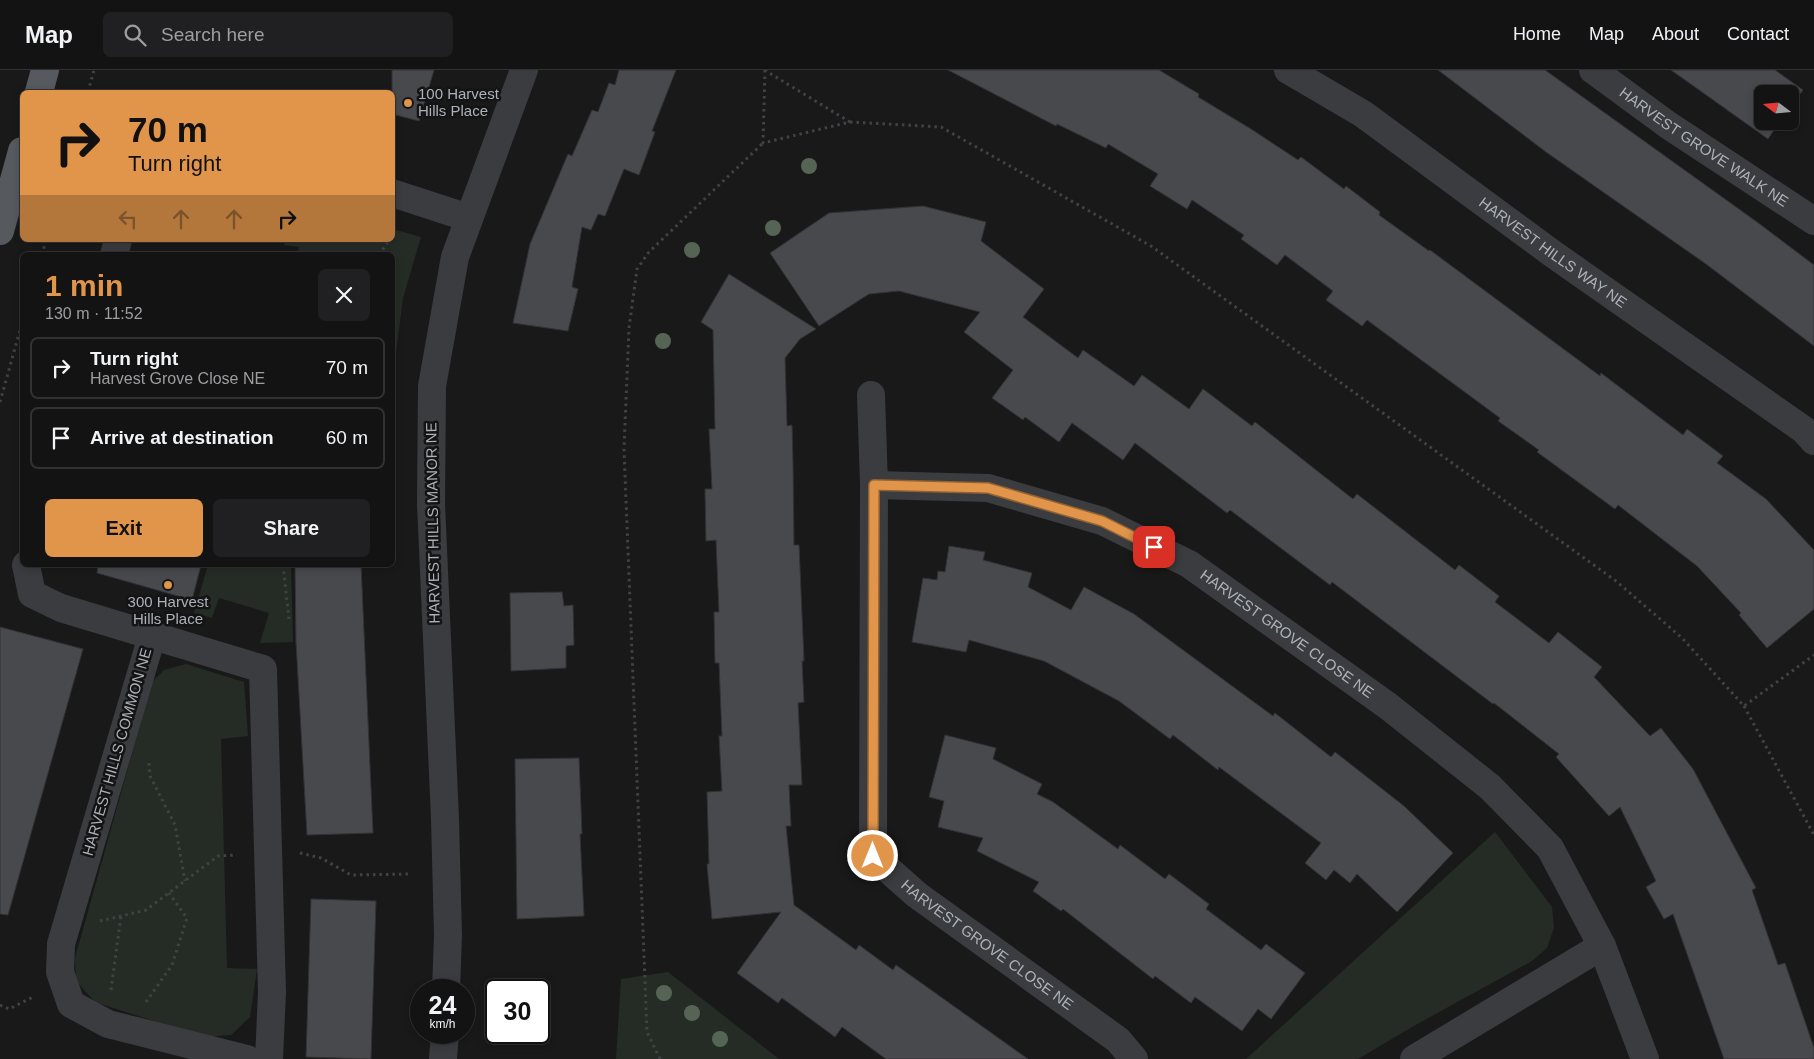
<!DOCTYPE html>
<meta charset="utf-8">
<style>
:root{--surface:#131314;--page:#202022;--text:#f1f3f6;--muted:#9d9ea0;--line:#323234;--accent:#e0954b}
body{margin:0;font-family:Helvetica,sans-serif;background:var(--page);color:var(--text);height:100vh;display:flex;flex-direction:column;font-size:19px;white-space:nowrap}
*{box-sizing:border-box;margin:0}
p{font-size:16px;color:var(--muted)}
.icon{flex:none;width:28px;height:28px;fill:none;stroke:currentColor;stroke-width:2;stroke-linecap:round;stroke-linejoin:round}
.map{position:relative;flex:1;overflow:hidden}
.side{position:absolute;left:20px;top:182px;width:375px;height:315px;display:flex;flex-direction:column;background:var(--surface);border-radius:8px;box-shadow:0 2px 8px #0003,0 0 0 1px var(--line)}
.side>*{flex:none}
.banner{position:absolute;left:20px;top:20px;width:375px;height:152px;border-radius:8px;box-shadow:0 2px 8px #0003,0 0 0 1px var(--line);background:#e0954b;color:#111;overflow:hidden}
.needle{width:32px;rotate:286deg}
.controls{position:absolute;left:1754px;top:15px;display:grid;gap:10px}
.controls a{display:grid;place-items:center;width:45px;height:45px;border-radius:8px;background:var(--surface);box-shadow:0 2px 8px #0003,0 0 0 1px var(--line);font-size:25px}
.speed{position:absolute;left:410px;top:909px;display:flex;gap:10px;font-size:25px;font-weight:700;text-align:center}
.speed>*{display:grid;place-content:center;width:65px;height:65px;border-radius:50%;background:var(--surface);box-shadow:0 2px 8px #0003,0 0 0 1px var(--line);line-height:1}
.speed small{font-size:12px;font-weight:400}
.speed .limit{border:2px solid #111;border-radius:8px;background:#fff;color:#111}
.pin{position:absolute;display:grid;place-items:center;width:42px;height:42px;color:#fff;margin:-21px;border-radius:10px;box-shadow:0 2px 8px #0006}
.me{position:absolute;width:55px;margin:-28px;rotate:0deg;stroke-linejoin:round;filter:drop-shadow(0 0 4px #0008)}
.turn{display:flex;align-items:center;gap:18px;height:105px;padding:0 25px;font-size:22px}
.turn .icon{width:65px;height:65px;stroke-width:2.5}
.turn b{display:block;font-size:35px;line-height:42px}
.lanes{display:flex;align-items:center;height:48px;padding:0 25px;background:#0003;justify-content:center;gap:25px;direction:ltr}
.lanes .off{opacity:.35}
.round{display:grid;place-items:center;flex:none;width:52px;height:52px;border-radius:8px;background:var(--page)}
.head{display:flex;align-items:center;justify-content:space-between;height:85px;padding:0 25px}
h1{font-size:30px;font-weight:600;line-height:38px;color:var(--accent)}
.action{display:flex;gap:10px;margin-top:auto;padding:10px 25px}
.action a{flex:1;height:58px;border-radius:8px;background:var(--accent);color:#111;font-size:20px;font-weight:600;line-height:58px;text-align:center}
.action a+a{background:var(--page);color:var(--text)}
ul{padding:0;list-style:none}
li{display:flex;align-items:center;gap:15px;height:62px;margin:0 10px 8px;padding:0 15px;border:2px solid var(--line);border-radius:8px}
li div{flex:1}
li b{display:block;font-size:19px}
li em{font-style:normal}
header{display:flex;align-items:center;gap:30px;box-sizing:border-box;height:70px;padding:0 25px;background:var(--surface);border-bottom:1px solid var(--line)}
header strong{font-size:24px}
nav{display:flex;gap:28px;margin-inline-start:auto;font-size:18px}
.search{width:350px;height:45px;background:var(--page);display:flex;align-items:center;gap:12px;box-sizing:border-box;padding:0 18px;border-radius:8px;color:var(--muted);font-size:19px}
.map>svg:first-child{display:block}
.green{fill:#252c25}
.building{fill:#48494d;stroke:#333336}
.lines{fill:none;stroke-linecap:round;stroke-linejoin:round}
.path{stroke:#404346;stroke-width:3;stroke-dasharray:2.5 4;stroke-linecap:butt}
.minor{stroke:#3a3c3f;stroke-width:28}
.major{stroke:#56595e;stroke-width:28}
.tree{fill:#566455}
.route-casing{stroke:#926131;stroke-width:12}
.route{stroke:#e0954b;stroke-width:9}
.poi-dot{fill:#e0954b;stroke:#141415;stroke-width:2}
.labels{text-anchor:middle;stroke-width:5;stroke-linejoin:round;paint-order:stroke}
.poi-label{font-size:15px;fill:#acb2b9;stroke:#141415;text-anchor:start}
.street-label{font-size:15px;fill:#acb2b9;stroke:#141415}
</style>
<header>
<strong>Map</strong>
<div class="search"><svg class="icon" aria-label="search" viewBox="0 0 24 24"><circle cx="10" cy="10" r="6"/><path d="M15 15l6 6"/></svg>Search here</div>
<nav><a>Home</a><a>Map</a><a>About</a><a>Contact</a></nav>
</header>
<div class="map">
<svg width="1814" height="989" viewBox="0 0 1814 989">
<rect width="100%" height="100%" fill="#19191a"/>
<g class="green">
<path d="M393 159 421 167 403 228 393 307 392 185H297L299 177 284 175 286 170H359L368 173 370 170H392Z"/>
<path d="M208 495H291L293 572 260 573 269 543 219 528 212 548 194 543Z"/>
<path d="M186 594 244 612 248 666 221 669 227 898 257 899 250 947 231 965 203 967 95 932 76 911 75 888 152 612 164 600Z"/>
<path d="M1495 762 1552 837 1554 858 1547 878 1532 891 1412 957 1358 989H1246Z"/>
<path d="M668 902 779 989H616L621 909Z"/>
</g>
<g class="building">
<path d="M392 0H434L419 51 392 44Z"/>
<path d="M619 0H676L652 61 655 62 639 105 624 99 605 146 598 144 591 160 582 157 572 217 578 219 568 261 513 253 530 174 568 84 572 86 592 40 598 42 609 13 615 15Z"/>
<path d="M948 0H1159L1199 24 1198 27 1251 59 1298 90 1301 87 1344 119 1346 116 1380 142 1379 145 1429 181 1430 180 1600 306 1601 303 1683 365 1687 359 1723 386 1717 393 1766 429 1814 480V539L1767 578 1739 545 1741 543 1697 496 1618 435 1615 439 1537 382 1539 380 1498 351 1500 348 1367 250 1362 256 1326 230 1333 221 1285 185 1277 195 1241 169 1244 165 1192 130 1187 139 1150 116 1158 104 1108 74 1106 78 1057 54 1056 56Z"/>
<path d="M1438 0H1545L1757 152 1814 195V276L1706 194 1546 82Z"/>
<path d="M1671 0H1775L1803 20 1790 37V24H1762V51H1780L1768 69Z"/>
<path d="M923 136 986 152 981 171 1044 219 1023 247 1078 288 1083 280 1134 316 1142 305 1189 339 1203 319 1252 356 1255 352 1353 429 1357 424 1455 500 1459 495 1499 526 1495 532 1549 573 1558 562 1602 597 1594 607 1650 666 1661 658 1693 699 1756 818 1752 820 1778 895 1785 893 1814 978V989H1724L1673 844 1664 849 1646 817 1656 811 1620 737 1609 746 1556 687 1559 684 1494 633 1493 634 1332 512 1330 515 1230 440 1227 443 1135 373 1123 390 1072 353 1059 372 1025 347 1023 350 992 328 1013 300 964 262 980 242 899 221 869 224 819 256 770 183 829 143Z"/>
<path d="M729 204 816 259 800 269 785 288 787 356 792 355 793 393 794 475H799L804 591H802L804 632 798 633 802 715H789L791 756H786L794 835 856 880 859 875 893 900 896 895 1028 989H886L842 957 835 967 782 928 778 933 737 903 781 842 712 849 707 794H709L707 722 722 721 719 666H722L719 593H715L714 542H719L716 470 706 471 705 419H712L709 359H715L713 260 701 252Z"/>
<path d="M949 476 985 482 983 490 1032 503 1028 517 1071 540 1084 517 1134 544 1273 646 1275 643 1331 687 1335 682 1404 736 1453 783 1397 842 1357 804 1350 813 1334 800 1326 810 1305 793 1321 773 1219 697 1218 700 1173 665 1170 669 1119 631 1044 591 969 570 966 582 912 572 923 508 937 510 938 501 945 502Z"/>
<path d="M98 495H201L192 530 97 503Z"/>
<path d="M295 495H361L373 763 307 765 296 572Z"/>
<path d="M562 522 564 536 573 535 574 575 566 576V598L511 601 510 523Z"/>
<path d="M0 557 83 579 8 845 0 844Z"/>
<path d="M945 665 996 678 993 689 1042 714 1037 724 1053 732 1118 779 1120 775 1165 809 1169 804 1209 834 1206 839 1261 880 1266 874 1305 903 1271 949 1258 939 1242 961 1195 927 1191 933 1155 906 1153 909 1063 839 1061 841 1033 821 1039 812 977 781 983 768 938 757 944 731 929 727Z"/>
<path d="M579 688 582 764H580L584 846 517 849 515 689Z"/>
<path d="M311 829 376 831 371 989 306 987Z"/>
</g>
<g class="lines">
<g class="path">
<path d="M765 0 763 73 850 52 766 1"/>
<path d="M88 22 94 0"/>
<path d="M850 52 941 57 1151 176 1616 511 1682 568 1744 636 1814 585"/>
<path d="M42 185 46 170"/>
<path d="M379 185 389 170"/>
<path d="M0 332 22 253"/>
<path d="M283 495 289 549"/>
<path d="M1744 636 1814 765"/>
<path d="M149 693 150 706 175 755 185 811"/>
<path d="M300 783 321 788 351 805 412 804"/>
<path d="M100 851 146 840 218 786 237 785"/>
<path d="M111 920 121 846"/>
<path d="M146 932 172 895 187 848 169 823"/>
<path d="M0 935 9 939 35 926"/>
<path d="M660 989 647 962 624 379 629 258 637 199 649 182 763 73"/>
</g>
<g class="minor">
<path id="s1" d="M1288 0 1363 44 1553 184 1804 360 1814 371"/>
<path id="s2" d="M1593 0 1668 55 1814 151"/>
<path d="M392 123 469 148"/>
<path d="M114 185 118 170"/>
<path id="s3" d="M871 325 874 415 873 786 917 825 1118 970 1134 989"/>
<path id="s4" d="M874 415 988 418 1102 451 1189 494 1388 636 1490 717 1550 778 1602 876 1645 989"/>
<path d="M26 495 32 524 61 538 263 599 272 922 269 989"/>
<path d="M152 566 61 874 60 902 71 934 108 954 247 989"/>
<path d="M446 920 448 865 445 749 431 434 432 316 455 187 524 0"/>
<path d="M443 989 445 962"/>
<path d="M1414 989 1602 876"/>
</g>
<g class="major">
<path d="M39 22 45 0"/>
<path d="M0 161 22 81"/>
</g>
</g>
<g class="tree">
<circle cx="809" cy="96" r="8"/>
<circle cx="773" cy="158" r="8"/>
<circle cx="692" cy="180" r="8"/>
<circle cx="663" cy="271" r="8"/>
<circle cx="664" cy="923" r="8"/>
<circle cx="692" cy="943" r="8"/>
<circle cx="720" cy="969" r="8"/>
</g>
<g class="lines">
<g class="route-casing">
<path id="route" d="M873 786 874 415 988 418 1102 451 1154 477"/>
</g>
<use href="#route" class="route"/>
</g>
<g class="poi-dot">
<circle cx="408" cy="33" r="5"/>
<circle cx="168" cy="515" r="5"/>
</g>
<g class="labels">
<g class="poi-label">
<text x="418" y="29">100 Harvest<tspan x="418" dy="17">Hills Place</tspan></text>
<text x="168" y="537" text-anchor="middle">300 Harvest<tspan x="168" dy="17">Hills Place</tspan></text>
</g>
<g class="street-label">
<text dy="5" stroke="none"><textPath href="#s2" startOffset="135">HARVEST GROVE WALK NE</textPath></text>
<text dy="5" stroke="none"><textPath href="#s1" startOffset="322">HARVEST HILLS WAY NE</textPath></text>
<text transform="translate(433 453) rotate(-91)" y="5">HARVEST HILLS MANOR NE</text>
<text dy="5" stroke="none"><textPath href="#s4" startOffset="450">HARVEST GROVE CLOSE NE</textPath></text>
<text transform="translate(117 682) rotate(-74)" y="5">HARVEST HILLS COMMON NE</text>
<text dy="5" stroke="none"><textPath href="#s3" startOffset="606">HARVEST GROVE CLOSE NE</textPath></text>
</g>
</g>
</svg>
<div class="controls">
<a><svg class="needle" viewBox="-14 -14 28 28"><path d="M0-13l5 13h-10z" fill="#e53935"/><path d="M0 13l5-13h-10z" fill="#9d9ea0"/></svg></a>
</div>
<div class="speed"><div>24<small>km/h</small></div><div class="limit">30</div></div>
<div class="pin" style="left:1154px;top:477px;background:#d93025"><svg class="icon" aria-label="arrive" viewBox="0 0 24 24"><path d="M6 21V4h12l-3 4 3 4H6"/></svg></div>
<svg class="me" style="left:873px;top:786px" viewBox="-20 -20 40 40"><circle r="17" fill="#e0954b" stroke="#fff" stroke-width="3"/><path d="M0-11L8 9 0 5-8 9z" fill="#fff"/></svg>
<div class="banner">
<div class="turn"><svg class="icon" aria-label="right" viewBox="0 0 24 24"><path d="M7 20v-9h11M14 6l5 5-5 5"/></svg><div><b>70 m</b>Turn right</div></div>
<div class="lanes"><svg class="icon off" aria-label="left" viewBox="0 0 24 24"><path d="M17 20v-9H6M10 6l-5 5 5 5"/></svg><svg class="icon off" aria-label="ahead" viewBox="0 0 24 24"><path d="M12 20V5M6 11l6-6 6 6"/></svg><svg class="icon off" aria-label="ahead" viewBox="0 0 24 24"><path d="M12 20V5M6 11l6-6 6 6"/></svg><svg class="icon" aria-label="right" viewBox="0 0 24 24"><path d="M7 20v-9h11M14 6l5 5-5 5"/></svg></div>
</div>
<section class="side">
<div class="head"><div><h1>1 min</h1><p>130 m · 11:52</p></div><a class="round"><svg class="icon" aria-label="close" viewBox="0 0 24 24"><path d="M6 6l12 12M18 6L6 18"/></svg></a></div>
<ul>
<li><svg class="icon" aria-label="right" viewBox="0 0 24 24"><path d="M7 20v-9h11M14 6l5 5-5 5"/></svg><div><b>Turn right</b><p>Harvest Grove Close NE</p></div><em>70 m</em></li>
<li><svg class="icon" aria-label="arrive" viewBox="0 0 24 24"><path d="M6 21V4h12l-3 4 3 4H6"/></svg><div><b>Arrive at destination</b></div><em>60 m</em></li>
</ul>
<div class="action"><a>Exit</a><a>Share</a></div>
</section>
</div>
